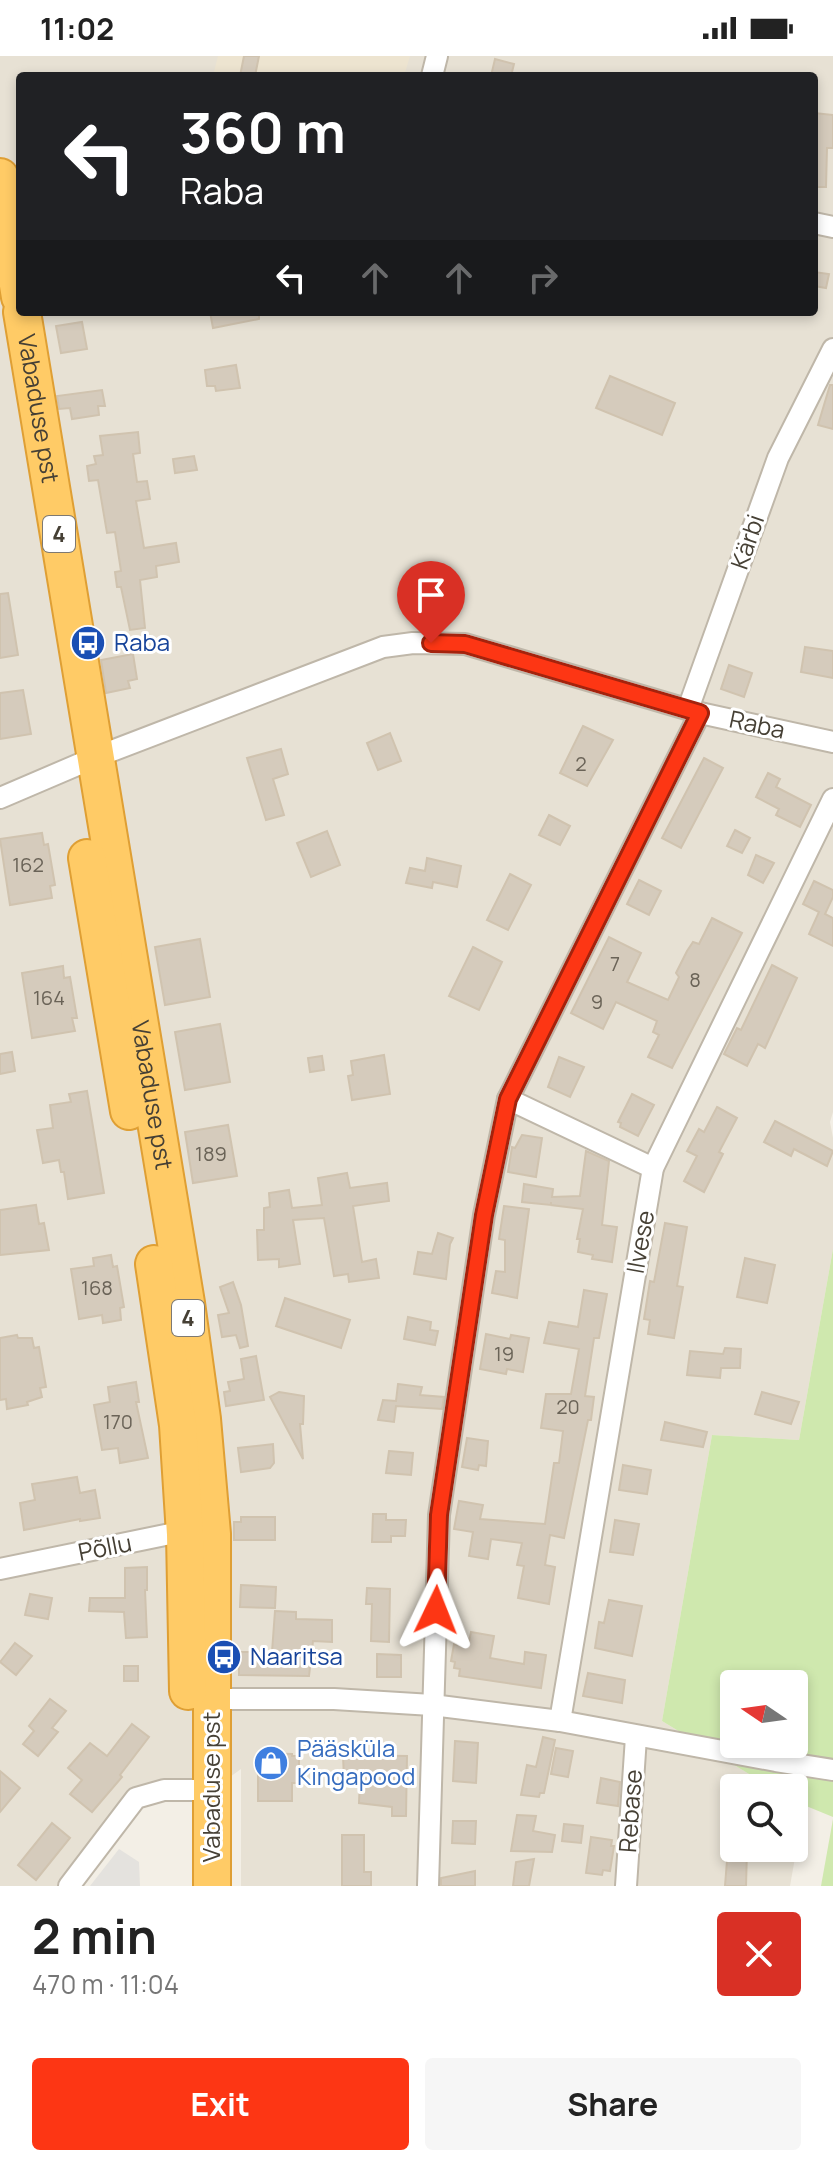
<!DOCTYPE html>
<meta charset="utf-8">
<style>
:root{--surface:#fff;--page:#f6f6f6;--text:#222;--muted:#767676;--accent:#fd3614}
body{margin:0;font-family:Manrope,sans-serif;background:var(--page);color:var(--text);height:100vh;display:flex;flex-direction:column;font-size:30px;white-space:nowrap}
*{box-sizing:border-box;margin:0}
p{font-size:26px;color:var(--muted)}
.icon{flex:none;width:44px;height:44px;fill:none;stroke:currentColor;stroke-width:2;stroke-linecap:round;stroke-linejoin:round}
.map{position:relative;height:1830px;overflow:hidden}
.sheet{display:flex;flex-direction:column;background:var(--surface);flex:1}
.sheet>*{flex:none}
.banner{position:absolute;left:16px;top:16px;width:802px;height:244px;border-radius:8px;box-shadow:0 4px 12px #0003;background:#202124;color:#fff;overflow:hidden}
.needle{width:52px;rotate:283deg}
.tools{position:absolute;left:720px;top:1614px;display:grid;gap:16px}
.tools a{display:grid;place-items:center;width:88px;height:88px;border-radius:8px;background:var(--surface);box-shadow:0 4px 12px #0003;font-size:40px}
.pin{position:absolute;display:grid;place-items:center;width:68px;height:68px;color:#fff;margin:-82px -34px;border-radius:50% 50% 50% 0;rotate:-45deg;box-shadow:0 0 8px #0007}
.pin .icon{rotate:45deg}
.me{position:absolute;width:88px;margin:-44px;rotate:2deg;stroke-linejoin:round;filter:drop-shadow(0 0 6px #0008)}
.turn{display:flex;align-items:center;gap:28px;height:168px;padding:0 32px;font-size:36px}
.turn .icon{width:104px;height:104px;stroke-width:2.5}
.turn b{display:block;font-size:56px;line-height:68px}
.lanes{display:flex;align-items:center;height:76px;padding:0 32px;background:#0003;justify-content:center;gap:40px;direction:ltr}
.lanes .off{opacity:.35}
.round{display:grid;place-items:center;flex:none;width:84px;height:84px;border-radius:8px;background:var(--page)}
.overview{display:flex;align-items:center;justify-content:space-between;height:136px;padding:0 32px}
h1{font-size:48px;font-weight:700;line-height:60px}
.cta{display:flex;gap:16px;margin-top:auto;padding:16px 32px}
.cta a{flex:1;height:92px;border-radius:8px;background:var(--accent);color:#fff;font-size:32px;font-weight:700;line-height:92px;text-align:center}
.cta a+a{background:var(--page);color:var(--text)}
.status{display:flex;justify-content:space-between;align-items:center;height:56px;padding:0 40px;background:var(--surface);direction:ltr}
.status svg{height:22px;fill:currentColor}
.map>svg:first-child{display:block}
.residential{fill:#e7e1d4;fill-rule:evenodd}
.education{fill:#ede4d0}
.green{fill:#cfe8ae;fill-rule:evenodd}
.parking{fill:#e4e2de}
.building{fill:#d5cbbc;stroke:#d0c3af;stroke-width:2}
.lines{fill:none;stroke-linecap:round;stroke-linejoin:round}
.street-casing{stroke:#bfb7a9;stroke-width:24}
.highway-casing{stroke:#df9f34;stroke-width:40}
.street{stroke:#fff;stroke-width:20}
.highway{stroke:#ffcb66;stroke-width:36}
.route-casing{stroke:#a4230d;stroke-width:20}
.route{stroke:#fd3614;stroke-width:14}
.labels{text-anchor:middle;stroke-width:6;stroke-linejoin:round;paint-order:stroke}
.number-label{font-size:20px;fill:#6a6357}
.shield{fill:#fff;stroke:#7e7972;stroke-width:2}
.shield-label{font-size:22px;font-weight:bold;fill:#464035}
.street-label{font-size:24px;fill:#464035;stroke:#fff}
.transit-label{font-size:24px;fill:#164399;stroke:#fff;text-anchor:start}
.shop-label{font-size:24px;fill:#366cbe;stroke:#fff;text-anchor:start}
</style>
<div class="status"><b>11:02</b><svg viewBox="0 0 49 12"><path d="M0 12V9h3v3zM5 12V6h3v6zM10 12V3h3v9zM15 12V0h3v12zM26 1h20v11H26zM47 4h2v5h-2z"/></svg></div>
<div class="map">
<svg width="833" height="1830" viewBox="0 0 833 1830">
<rect width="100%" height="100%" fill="#f3efe6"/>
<path class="residential" d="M0 0H833V1056L830 1066 833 1082V1193L799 1384 712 1379 662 1665 772 1732H734V1792H794V1745L804 1751 790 1830H241V1713L212 1734 136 1742 69 1830H0ZM20 20H814V256H20Z"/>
<path class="education" d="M218 0H410L404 20H213Z"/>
<g class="green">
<path d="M833 1193V1761L794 1745V1732H772L662 1665 712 1379 799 1384ZM734 1628H794V1688H734Z"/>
<path d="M833 1763V1830H821Z"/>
</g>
<path class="parking" d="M119 1793 139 1806 140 1830H90Z"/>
<g class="building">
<path d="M244 0H259L255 20H240Z"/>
<path d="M495 3 514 8 511 20H491Z"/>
<path d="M814 57 833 59V92H827L826 131H814Z"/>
<path d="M814 216 829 218 826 232 814 230Z"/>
<path d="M210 256H259V263L213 272Z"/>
<path d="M82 266 87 293 61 297 56 270Z"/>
<path d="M236 309 240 332 216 335 215 330H207L205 314Z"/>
<path d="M610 320 675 347 662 379 596 352Z"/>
<path d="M830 329H833V373L818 369Z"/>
<path d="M102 334 105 350H98L99 359 72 363 70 352 59 353 57 340Z"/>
<path d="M138 376 140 397 133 398 137 426 147 425 150 443 136 445 144 492 176 487 179 506 156 510 157 521 140 524 145 572 130 574 121 531H117L115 516 121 515 115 476 107 477 98 424 89 425 87 410 96 408 94 400 103 399 100 380Z"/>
<path d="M194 400 197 414 175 417 173 403Z"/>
<path d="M8 537 18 599 0 602V538Z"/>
<path d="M805 591 833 595V622L801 616Z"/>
<path d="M133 598 137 623 128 625 130 632 106 637 101 604Z"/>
<path d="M729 609 752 617 744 641 721 633Z"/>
<path d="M23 634 31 678 0 683V637Z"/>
<path d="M583 670 613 684 587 730 560 717Z"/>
<path d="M390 677 401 705 378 714 367 687Z"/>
<path d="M281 693 288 718 273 723 284 759 266 764 247 702Z"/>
<path d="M704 702 723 712 681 792 662 782Z"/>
<path d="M768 717 780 723 776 731 811 749 800 771 776 759 779 753 756 741Z"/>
<path d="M549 759 570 770 560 789 539 779Z"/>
<path d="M735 774 750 782 742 797 727 790Z"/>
<path d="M327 775 340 809 311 821 297 787Z"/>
<path d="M42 777 44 789 48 788 55 829 50 830 52 842 10 849 0 783Z"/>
<path d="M756 799 774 807 763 827 748 819Z"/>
<path d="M427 802 461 810 457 831 433 826 432 832 406 827 410 812 425 815Z"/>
<path d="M510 818 531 829 508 874 487 864Z"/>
<path d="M639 824 661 835 649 859 627 848Z"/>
<path d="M814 825 833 834V841L825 858 833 862V890L809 878 819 856 803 848Z"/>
<path d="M712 862 742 877 672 1012 648 1001 659 979 653 976 657 965 616 946 603 973 571 957 609 881 641 897 627 926 668 944 679 921 676 917 687 895 693 886 699 888Z"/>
<path d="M200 883 210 941 165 949 155 891Z"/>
<path d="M473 891 502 906 479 954 449 940Z"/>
<path d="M772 909 797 922 765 992 758 988 747 1010 724 998 737 972 741 974Z"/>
<path d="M63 910 64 922 70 921 77 962H72L75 975 32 982 22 917Z"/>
<path d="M220 968 230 1026 185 1034 175 976Z"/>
<path d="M12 996 15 1015 0 1018V998Z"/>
<path d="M384 999 390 1038 352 1044 348 1020 353 1019 351 1005Z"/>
<path d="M322 1000 324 1014 310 1016 308 1002Z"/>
<path d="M559 1001 584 1011 570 1041 548 1031Z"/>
<path d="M87 1035 104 1137 68 1143 64 1116H61L59 1104 43 1107 37 1074 53 1072 50 1049 71 1046 69 1038Z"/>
<path d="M632 1038 654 1049 638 1080 620 1071 621 1067 618 1066Z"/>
<path d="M717 1051 737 1062 719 1096 723 1098 704 1136 684 1125 697 1100 687 1095 699 1073 704 1076Z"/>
<path d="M775 1065 833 1095 827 1110 794 1093 791 1100 764 1086Z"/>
<path d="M228 1069 237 1120 193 1127 185 1076Z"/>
<path d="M522 1079 542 1082 536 1121 508 1116 512 1091 515 1092Z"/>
<path d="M586 1095 609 1105 602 1169 617 1171 612 1206 592 1203 593 1199 578 1196 580 1183H577L583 1153 551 1149V1146V1149L522 1146 524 1128 553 1133 552 1141 580 1140Z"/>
<path d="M347 1117 350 1132 387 1127 389 1145 353 1150 362 1206 376 1203 379 1222 349 1226 348 1218 334 1220 324 1162 293 1164 300 1208 279 1211V1203L258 1204 257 1174H264V1152L270 1151 269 1137 289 1134 292 1152 322 1149 318 1122Z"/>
<path d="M36 1149 39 1168 44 1167 49 1194 0 1199V1154Z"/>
<path d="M504 1150 529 1153 517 1242 492 1237 496 1215 505 1216V1184L499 1183Z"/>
<path d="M665 1167 687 1171 677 1230 683 1231 674 1282 648 1278 650 1264 644 1263 650 1225 654 1226Z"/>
<path d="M438 1177 453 1182 450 1188 446 1223 414 1218 418 1196 432 1198Z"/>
<path d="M111 1199 113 1211 117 1210 124 1251 120 1252 121 1264 103 1267 102 1259 79 1263 71 1213 94 1210 93 1202Z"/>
<path d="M745 1202 775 1209 767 1247 737 1241Z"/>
<path d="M233 1226 241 1249 248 1290 240 1292 236 1279 222 1281 218 1259 229 1257 220 1231Z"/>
<path d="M584 1234 607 1238 599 1282H594L585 1340 594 1341 591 1364H588L564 1482 550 1479 545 1509 555 1511 549 1548 518 1542 524 1510 517 1509 522 1487 491 1483 488 1503 469 1500 473 1476 454 1473 459 1445 483 1449 480 1463 545 1468 554 1407H559L563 1375 541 1372 546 1338H571L579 1293 544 1287 549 1266 578 1271Z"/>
<path d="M285 1242 350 1264 341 1292 276 1270Z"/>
<path d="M408 1261 431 1266 430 1274 438 1275 435 1289 404 1283Z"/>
<path d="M486 1278 510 1283 511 1279 529 1282 523 1316 507 1313 506 1318 480 1313Z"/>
<path d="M17 1279 18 1282H32L34 1292 39 1291 46 1331 40 1332 42 1341 27 1346 28 1349 7 1353 6 1343 0 1344V1282Z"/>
<path d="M725 1292 741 1293 740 1312H721L720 1322 687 1319 690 1295 723 1298Z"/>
<path d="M256 1300 264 1344 226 1350 224 1336 230 1335 228 1326 244 1323 241 1303Z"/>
<path d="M136 1326 139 1346H136L148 1402 120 1407 118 1392 102 1394 94 1349 110 1346 108 1331Z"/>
<path d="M398 1328 422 1331 420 1339 444 1341 442 1353 396 1350 394 1366 378 1364 383 1344 396 1345Z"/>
<path d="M279 1336 304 1340 303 1368H300L303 1403 270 1341Z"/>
<path d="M762 1336 799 1346 791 1368 755 1358Z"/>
<path d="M665 1366 707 1376 703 1391 661 1384Z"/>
<path d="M467 1382 488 1385 486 1410 479 1409 478 1414 462 1411Z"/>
<path d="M273 1388 274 1407 270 1412 241 1416 238 1392Z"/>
<path d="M389 1395 413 1397 411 1419 386 1417Z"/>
<path d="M623 1409 651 1414 647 1438 619 1434Z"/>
<path d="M77 1421 80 1437 95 1434 100 1462 80 1465V1463L24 1474 20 1447 35 1444 32 1428Z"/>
<path d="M373 1458H386V1464H406L405 1480H391V1486H372Z"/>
<path d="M241 1461H275V1484H234V1466H241Z"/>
<path d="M615 1464 639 1468 633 1499 610 1496Z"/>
<path d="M147 1511V1534H145L147 1581 126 1582 124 1556 89 1555 90 1542H125V1512Z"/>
<path d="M241 1529 276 1531 275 1552 240 1551Z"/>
<path d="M367 1532 390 1533 389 1586 371 1585 372 1548H366Z"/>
<path d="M30 1538 52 1542 48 1563 25 1559Z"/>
<path d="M609 1544 642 1550 632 1600 595 1592 599 1566 604 1567Z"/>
<path d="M275 1555 296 1556V1563L332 1564V1586L313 1585 309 1620 239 1619V1596H272Z"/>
<path d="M471 1576 494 1580 490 1602 524 1608 525 1596 546 1599 541 1632 459 1620 460 1613 454 1612 455 1606 451 1605 454 1588 457 1589 458 1584 469 1586Z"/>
<path d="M15 1587 32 1600 16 1619 0 1606Z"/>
<path d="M377 1598 401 1599V1621H377Z"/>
<rect x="124" y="1610" width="14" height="15"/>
<path d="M588 1617 625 1624 622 1647 583 1640Z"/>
<path d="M50 1643 66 1655 52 1672 58 1676 38 1700 23 1688 34 1675 29 1670Z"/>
<path d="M132 1668 149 1681 120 1719 122 1721 92 1756 70 1738 82 1724 68 1712 90 1687 107 1700Z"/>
<path d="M543 1681 555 1684 544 1737H540L539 1741 521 1739 527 1709 536 1711Z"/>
<path d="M455 1685 478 1687 476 1727 453 1725Z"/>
<path d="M556 1692 573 1695 568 1721 551 1718Z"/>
<path d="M258 1697 292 1698V1700H299V1727H292V1745H258Z"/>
<path d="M343 1699 407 1700 406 1760H392V1751L359 1747 360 1723H344Z"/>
<path d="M0 1715 20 1732 0 1756Z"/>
<path d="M601 1722 620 1726 618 1750 597 1747Z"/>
<path d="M517 1759 536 1760 533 1775 555 1779 552 1796 511 1795Z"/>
<path d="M453 1765H476L475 1788 452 1787Z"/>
<path d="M52 1767 70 1782 36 1824 18 1809Z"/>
<path d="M564 1768 583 1770 581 1787 562 1785Z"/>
<path d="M342 1779H364V1816H371V1830H342Z"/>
<path d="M591 1781 612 1784 611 1790H614L610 1815 603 1814 602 1819 586 1817Z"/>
<path d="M728 1792 747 1794 746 1830H725Z"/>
<path d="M534 1803 529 1830H513L516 1806Z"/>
<path d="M475 1815V1830H441V1822Z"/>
</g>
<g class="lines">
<g class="street-casing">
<g id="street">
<path d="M432 20 437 0"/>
<path d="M814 167 833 171"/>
<path d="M688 653 778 402 833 293"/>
<path d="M0 742 96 701 370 596 383 591 413 587 465 588 700 657 833 686"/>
<path d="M508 1043 653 1112"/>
<path d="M0 1513 170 1478H193"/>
<path d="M204 1643H334L432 1649 560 1665 776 1705 833 1714"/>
<path d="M560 1665 653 1112 833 743"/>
<path d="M69 1830 136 1742 164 1734H212"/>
<path d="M428 1830 439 1459 484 1159 508 1043 700 657"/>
<path d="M626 1830 636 1681"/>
</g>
</g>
<g class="highway-casing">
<g id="highway">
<path d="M0 121 20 241"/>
<path id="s1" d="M22 256 186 1247 202 1363 212 1478V1830"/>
<path d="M87 802 129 1055"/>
<path d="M154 1208 178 1369 185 1478 188 1635"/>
</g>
</g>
<use href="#street" class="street"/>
<use href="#highway" class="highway"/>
</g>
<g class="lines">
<g class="route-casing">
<path id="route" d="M431 587 465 588 700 657 508 1043 484 1159 439 1459 436 1554"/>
</g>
<use href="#route" class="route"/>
</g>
<defs>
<g id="bus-disc" transform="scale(1.8)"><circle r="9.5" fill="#1a4fb4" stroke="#fff"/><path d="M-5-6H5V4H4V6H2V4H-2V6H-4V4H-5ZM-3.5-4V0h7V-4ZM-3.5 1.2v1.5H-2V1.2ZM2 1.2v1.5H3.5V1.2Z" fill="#fff"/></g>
<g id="shop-disc" transform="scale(1.8)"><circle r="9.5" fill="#3f7fe0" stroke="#fff"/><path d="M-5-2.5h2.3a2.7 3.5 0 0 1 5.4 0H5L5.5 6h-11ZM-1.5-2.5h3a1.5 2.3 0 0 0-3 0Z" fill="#fff"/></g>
</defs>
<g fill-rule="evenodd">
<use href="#bus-disc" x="88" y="587"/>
<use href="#bus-disc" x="224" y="1601"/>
<use href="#shop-disc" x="271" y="1707"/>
</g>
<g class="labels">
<g class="number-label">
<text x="581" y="715">2</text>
<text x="28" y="816">162</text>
<text x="615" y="915">7</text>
<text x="695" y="931">8</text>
<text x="49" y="949">164</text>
<text x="597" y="953">9</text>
<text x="211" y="1105">189</text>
<text x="97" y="1239">168</text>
<text x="504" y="1305">19</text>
<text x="568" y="1358">20</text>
<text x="118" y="1373">170</text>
</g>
<g class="shield">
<rect x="43" y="460" width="32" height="36" rx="6"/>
<rect x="172" y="1244" width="32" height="36" rx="6"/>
</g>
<g class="shield-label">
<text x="59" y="486">4</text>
<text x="188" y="1270">4</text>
</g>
<g class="street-label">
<text dy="8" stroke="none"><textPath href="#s1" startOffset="98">Vabaduse pst</textPath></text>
<text transform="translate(748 486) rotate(-71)" y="8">Kärbi</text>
<text transform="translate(757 669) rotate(12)" y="8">Raba</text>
<text dy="8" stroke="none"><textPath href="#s1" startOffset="794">Vabaduse pst</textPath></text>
<text transform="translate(641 1186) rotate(-80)" y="8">Ilvese</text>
<text transform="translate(105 1492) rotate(-11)" y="8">Põllu</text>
<text transform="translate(212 1731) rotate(-90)" y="8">Vabaduse pst</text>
<text transform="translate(631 1755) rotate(-86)" y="8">Rebase</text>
</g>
<g class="transit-label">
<text x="114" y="595">Raba</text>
<text x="250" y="1609">Naaritsa</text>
</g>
<g class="shop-label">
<text x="297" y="1701">Pääsküla<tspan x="297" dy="28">Kingapood</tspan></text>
</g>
</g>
</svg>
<div class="tools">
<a><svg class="needle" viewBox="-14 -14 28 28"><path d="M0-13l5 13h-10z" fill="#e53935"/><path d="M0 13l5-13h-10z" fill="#767676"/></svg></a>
<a><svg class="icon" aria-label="search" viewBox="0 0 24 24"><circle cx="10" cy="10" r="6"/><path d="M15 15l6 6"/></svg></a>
</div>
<div class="pin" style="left:431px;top:587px;background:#d93025"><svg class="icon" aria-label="arrive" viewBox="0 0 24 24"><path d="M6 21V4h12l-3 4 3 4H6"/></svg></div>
<svg class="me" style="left:436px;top:1554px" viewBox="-20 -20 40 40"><path d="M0-17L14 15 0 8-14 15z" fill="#fd3614" stroke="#fff" stroke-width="4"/></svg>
<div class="banner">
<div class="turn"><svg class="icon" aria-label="left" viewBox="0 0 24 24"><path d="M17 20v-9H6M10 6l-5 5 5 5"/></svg><div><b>360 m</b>Raba</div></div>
<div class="lanes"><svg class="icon" aria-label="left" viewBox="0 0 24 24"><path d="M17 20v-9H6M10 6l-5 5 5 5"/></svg><svg class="icon off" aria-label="ahead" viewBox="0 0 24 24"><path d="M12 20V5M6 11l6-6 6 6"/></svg><svg class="icon off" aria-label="ahead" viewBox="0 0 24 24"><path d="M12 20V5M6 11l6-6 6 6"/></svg><svg class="icon off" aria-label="right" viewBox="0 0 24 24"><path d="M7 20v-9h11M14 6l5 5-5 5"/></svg></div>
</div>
</div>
<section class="sheet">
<div class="overview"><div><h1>2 min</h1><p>470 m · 11:04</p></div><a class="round" style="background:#d93025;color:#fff"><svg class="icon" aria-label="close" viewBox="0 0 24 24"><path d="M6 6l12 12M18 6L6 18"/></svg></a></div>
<div class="cta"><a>Exit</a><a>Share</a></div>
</section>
